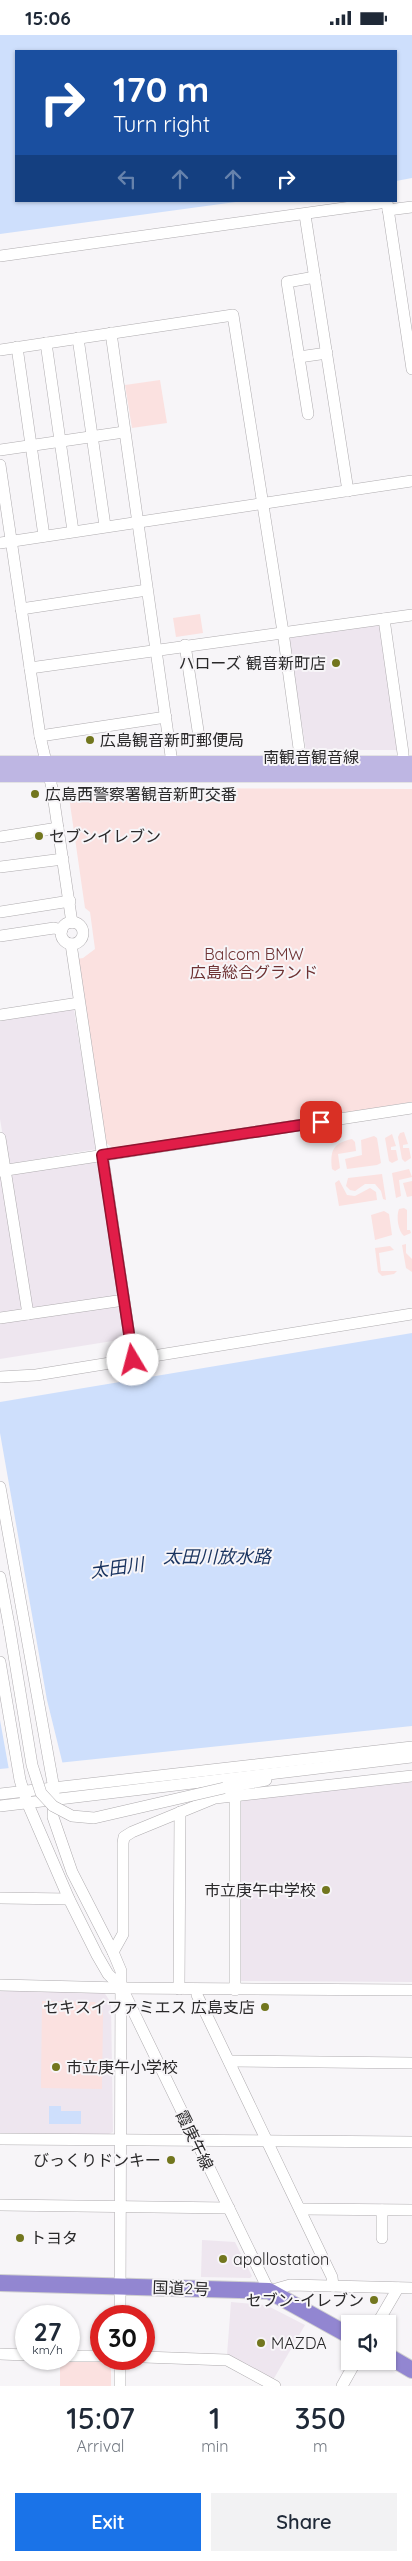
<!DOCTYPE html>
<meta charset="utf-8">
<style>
:root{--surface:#fff;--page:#f2f2f3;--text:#1f2937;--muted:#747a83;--accent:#1a73e8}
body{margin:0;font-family:Quicksand,"Noto Sans JP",sans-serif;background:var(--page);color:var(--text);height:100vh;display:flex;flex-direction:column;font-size:19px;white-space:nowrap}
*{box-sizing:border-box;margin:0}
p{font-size:16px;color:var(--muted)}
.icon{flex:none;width:28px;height:28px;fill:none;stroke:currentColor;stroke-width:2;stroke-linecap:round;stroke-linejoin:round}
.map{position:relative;height:2351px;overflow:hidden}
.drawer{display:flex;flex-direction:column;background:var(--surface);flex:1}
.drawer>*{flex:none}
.hud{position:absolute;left:15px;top:15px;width:382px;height:152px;border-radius:0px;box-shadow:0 1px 4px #0004;background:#1a4fa0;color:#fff;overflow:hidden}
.buttons{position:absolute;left:341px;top:2280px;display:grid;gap:10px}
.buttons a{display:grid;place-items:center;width:55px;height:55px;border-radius:0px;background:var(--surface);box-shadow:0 1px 4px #0004;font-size:25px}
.speed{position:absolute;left:15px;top:2270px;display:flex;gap:10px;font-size:25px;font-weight:700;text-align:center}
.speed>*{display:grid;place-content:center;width:65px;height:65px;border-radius:50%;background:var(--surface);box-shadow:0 1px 4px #0004;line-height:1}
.speed small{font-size:12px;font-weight:400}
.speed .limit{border:8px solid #d22;background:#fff;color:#111}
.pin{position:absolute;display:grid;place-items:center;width:42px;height:42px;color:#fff;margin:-21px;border-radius:10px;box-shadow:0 2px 8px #0006}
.me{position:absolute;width:55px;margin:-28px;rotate:352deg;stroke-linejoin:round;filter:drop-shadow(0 0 4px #0008)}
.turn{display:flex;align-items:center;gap:18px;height:105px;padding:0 15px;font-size:22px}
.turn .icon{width:65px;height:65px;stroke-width:2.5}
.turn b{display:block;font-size:35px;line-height:42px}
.lanes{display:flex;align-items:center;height:48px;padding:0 15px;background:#0003;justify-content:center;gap:25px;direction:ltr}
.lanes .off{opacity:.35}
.eta{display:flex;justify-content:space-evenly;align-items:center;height:85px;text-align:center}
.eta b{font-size:30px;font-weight:600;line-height:35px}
.button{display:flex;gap:10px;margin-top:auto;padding:10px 15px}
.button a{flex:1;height:58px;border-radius:0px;background:var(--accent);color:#fff;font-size:20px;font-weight:600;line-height:58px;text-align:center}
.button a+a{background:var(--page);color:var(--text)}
.status{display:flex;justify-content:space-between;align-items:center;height:35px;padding:0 25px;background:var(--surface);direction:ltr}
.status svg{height:14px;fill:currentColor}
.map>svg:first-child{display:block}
.built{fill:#eee6ef}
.green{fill:#fbe1e0}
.water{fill:#cedffc}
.pier{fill:#f7f5f8}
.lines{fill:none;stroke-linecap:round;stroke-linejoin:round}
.minor-casing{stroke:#afacaf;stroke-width:12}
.major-casing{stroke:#d0d0d0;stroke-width:15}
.highway-casing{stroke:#d0d0d0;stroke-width:18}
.minor{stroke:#fff;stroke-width:11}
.major{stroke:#beb6e3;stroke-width:14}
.highway{stroke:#9286d1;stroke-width:16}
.minor-bridge-casing{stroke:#afacaf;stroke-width:12;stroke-linecap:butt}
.minor-bridge{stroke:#fff;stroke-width:11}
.route-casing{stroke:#92132f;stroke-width:12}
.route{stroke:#e11d48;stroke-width:9}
.poi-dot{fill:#72761e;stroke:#f7f5f8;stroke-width:2}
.labels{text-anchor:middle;stroke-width:4;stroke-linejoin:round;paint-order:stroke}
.poi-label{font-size:16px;fill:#2a292a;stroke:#f7f5f8;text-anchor:start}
.street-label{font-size:16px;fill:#2a292a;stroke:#f7f5f8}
.park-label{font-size:16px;fill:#6d3132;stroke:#f7f5f8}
.water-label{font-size:18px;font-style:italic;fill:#19335f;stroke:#f7f5f8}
</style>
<div class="status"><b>15:06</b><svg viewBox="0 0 49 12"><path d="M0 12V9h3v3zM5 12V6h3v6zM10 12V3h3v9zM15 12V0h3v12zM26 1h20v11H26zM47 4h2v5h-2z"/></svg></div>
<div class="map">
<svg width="412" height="2351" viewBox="0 0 412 2351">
<rect width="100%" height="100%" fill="#f7f5f8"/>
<g class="built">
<path d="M378 588 381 590 399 713 397 715H306L288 603Z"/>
<path d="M72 972 74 975 97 1114 10 1129 7 1126 0 1084V983Z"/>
<path d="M95 1127 99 1130 119 1258 117 1262 32 1275 10 1140Z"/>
<path d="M0 1141 2 1143 23 1273 20 1277 0 1280Z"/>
<path d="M119 1271 125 1304 0 1324V1285Z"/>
<path d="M412 1744V1947L240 1946 241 1764Z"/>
<path d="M0 1954H102L111 1968 113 2097 109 2099H0Z"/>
<path d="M202 2205 235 2207 252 2241 250 2243 201 2242Z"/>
<path d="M231 2267 266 2270 305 2290 273 2345 227 2320Z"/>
</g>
<g class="green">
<path d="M160 345 167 388 132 393 125 350Z"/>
<path d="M200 579 203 598 176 602 173 583Z"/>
<path d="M154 753 412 754V1067L155 1108 113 1113 106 1108 77 924 83 923 95 914 90 877 85 873 69 762 75 756 133 757Z"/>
<path d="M404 1097 408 1109 403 1110V1113H409L411 1123 405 1127 402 1124 398 1102 400 1098Z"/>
<path d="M392 1099 396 1111 391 1112V1115H396L398 1125 392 1128 389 1126 385 1103Z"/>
<path d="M374 1101 377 1103 381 1128 377 1130 347 1134 345 1124 362 1120 361 1105Z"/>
<path d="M352 1104 355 1107 356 1116 338 1119 340 1133 335 1136 332 1134C330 1115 333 1108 352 1104Z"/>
<path d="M409 1134 412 1142 399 1145 401 1161 396 1163 392 1138Z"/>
<path d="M382 1139 386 1165 383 1164 381 1156 375 1149H365L355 1156 350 1155 346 1151 348 1143Z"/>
<path d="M339 1145 347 1160 355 1161 370 1153 376 1157 377 1165 339 1171 335 1148Z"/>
<path d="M412 1146V1161L407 1162 403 1148Z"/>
<path d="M404 1173 407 1175V1195H410L411 1198 404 1201C398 1196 396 1181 399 1174Z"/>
<path d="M384 1176 389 1179 392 1200 375 1205 371 1180Z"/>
<path d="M406 1209V1218L412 1224V1237L406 1233 402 1210Z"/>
<path d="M390 1211 394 1215 379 1218 381 1236H397L394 1239 382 1241 378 1237 375 1213Z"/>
<path d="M42 1966 95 1967 103 1978 102 2054 41 2053Z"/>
<path d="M69 2323 109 2324 111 2326V2351H60V2324Z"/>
</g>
<g class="water">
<path d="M0 0H412V143L396 146V16H16V166H243L0 199Z"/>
<path d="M412 1298V1691L0 1734V1367Z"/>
<path d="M49 2071H61V2076H81V2089H49Z"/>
</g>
<path class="pier" d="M0 1398 47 1665 63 1730 9 1735 0 1685Z"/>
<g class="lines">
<g class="minor-casing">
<g id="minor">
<path d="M388 175 412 172"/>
<path d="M305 180 348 456"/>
<path d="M0 221 387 167 412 334"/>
<path d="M111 298 173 735"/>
<path d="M78 303 105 491"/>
<path d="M46 308 73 496"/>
<path d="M17 312 44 501"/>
<path d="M0 315 233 280 283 597 302 735"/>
<path d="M299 322 327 318"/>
<path d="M308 379 287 247 315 242"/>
<path d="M0 415 124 397"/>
<path d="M0 430 40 701 52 753 72 888"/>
<path d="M0 508 412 446"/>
<path d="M21 574 147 555"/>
<path d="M384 584 403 718V736"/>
<path d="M185 610 199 702"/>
<path d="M30 633 412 580"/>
<path d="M40 701 166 682"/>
<path d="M0 802 58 793"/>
<path d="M0 832 63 824"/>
<path d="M0 877 70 866"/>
<circle cx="72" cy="898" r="11"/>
<path d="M0 901 54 893 62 895"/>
<path d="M71 909 133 1325"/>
<path d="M0 980 79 968"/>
<path d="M0 1103 28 1279"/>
<path d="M0 1136 412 1073"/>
<path d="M0 1283 124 1265"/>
<path d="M0 1342 36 1340 412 1279"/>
<path d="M0 1452 54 1754 53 1782 72 1837 113 1917 121 1936 120 2281"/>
<path d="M0 1542 9 1590"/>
<path d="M0 1627 20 1745 27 1767 69 1864 97 1920 108 1939 122 1953 269 2256 290 2250 412 2253"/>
<path d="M224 1753 266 1745"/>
<path d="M0 1759 412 1712"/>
<path d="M235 1760V1955"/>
<path d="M0 1771 412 1722"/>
<path d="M0 1863 69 1864"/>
<path d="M113 1917 123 1899V1808L124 1802 132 1797 215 1763 412 1741"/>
<path d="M0 1950 122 1953 412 1955"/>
<path d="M179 1954 180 1777"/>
<path d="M197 1954V1960L332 2242 333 2251"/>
<path d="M229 2026 412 2028"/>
<path d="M0 2104 412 2107"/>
<path d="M0 2170 229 2173"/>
<path d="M300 2174 412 2175"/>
<path d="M382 2203V2175"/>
<path d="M377 2289 398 2253"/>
<path d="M0 2319 26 2320"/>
<path d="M69 2321H101"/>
<path d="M144 2322 227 2325 275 2351"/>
<path d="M120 2351V2324"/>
<path d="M342 2351 356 2326"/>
</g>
</g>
<g class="major-casing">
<g id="major">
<path d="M0 728H412"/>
<path d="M0 740H412"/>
</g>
</g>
<g class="highway-casing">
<g id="highway">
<path d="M0 2248 269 2256 350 2301"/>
<path d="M388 2321 412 2335"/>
</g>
</g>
<use href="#minor" class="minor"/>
<use href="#major" class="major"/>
<use href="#highway" class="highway"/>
<g class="minor-bridge-casing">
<path id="minor-bridge" d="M9 1590 32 1730 41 1758 53 1771 72 1781 94 1783 224 1753"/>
</g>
<use href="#minor-bridge" class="minor-bridge"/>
</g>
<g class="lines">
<g class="route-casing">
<path id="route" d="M133 1325 102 1120 321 1087"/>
</g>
<use href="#route" class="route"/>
</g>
<g class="poi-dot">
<circle cx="336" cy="628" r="5"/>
<circle cx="90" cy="705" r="5"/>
<circle cx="35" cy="759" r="5"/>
<circle cx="39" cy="801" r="5"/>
<circle cx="326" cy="1855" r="5"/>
<circle cx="265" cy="1972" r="5"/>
<circle cx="56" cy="2032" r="5"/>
<circle cx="171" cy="2125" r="5"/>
<circle cx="20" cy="2203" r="5"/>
<circle cx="223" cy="2224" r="5"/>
<circle cx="374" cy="2265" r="5"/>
<circle cx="261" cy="2308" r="5"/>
</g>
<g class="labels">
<g class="poi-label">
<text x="326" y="634" text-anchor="end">ハローズ 観音新町店</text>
<text x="100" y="711">広島観音新町郵便局</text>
<text x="45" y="765">広島西警察署観音新町交番</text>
<text x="49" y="807">セブンイレブン</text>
<text x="316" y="1861" text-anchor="end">市立庚午中学校</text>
<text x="255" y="1978" text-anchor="end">セキスイファミエス 広島支店</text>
<text x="66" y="2038">市立庚午小学校</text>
<text x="161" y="2131" text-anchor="end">びっくりドンキー</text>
<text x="30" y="2209">トヨタ</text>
<text x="233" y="2230">apollostation</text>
<text x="364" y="2271" text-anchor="end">セブン-イレブン</text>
<text x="271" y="2314">MAZDA</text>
</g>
<g class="street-label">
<text x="311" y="728">南観音観音線</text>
<text transform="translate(195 2105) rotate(64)" y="6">霞庚午線</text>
<text transform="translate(181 2253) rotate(2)" y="6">国道2号</text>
</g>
<g class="park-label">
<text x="254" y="925">Balcom BMW<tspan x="254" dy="18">広島総合グランド</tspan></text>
</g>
<g class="water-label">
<text x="217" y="1528">太田川放水路</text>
<text transform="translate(117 1533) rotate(-8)" y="6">太田川</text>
</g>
</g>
</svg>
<div class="buttons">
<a><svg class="icon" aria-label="sound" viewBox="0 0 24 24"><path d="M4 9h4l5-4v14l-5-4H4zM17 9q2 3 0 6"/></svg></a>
</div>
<div class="speed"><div>27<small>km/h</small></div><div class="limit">30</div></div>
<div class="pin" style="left:321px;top:1087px;background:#d93025"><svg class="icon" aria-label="arrive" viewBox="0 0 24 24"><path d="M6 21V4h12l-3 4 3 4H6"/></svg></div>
<svg class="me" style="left:133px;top:1325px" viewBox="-20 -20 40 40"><circle r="19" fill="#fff"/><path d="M0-13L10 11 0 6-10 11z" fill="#e11d48"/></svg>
<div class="hud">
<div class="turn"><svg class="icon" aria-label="right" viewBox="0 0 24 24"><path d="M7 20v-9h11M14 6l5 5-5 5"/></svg><div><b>170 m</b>Turn right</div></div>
<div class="lanes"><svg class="icon off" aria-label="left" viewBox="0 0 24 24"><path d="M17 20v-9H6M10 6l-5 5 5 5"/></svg><svg class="icon off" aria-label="ahead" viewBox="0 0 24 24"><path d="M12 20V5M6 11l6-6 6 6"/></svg><svg class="icon off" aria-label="ahead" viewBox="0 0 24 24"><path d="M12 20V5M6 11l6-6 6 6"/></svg><svg class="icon" aria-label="right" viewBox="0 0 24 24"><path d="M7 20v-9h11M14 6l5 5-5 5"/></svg></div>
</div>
</div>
<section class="drawer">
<div class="eta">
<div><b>15:07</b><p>Arrival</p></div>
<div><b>1</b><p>min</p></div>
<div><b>350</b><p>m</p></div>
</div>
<div class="button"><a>Exit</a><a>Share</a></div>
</section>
